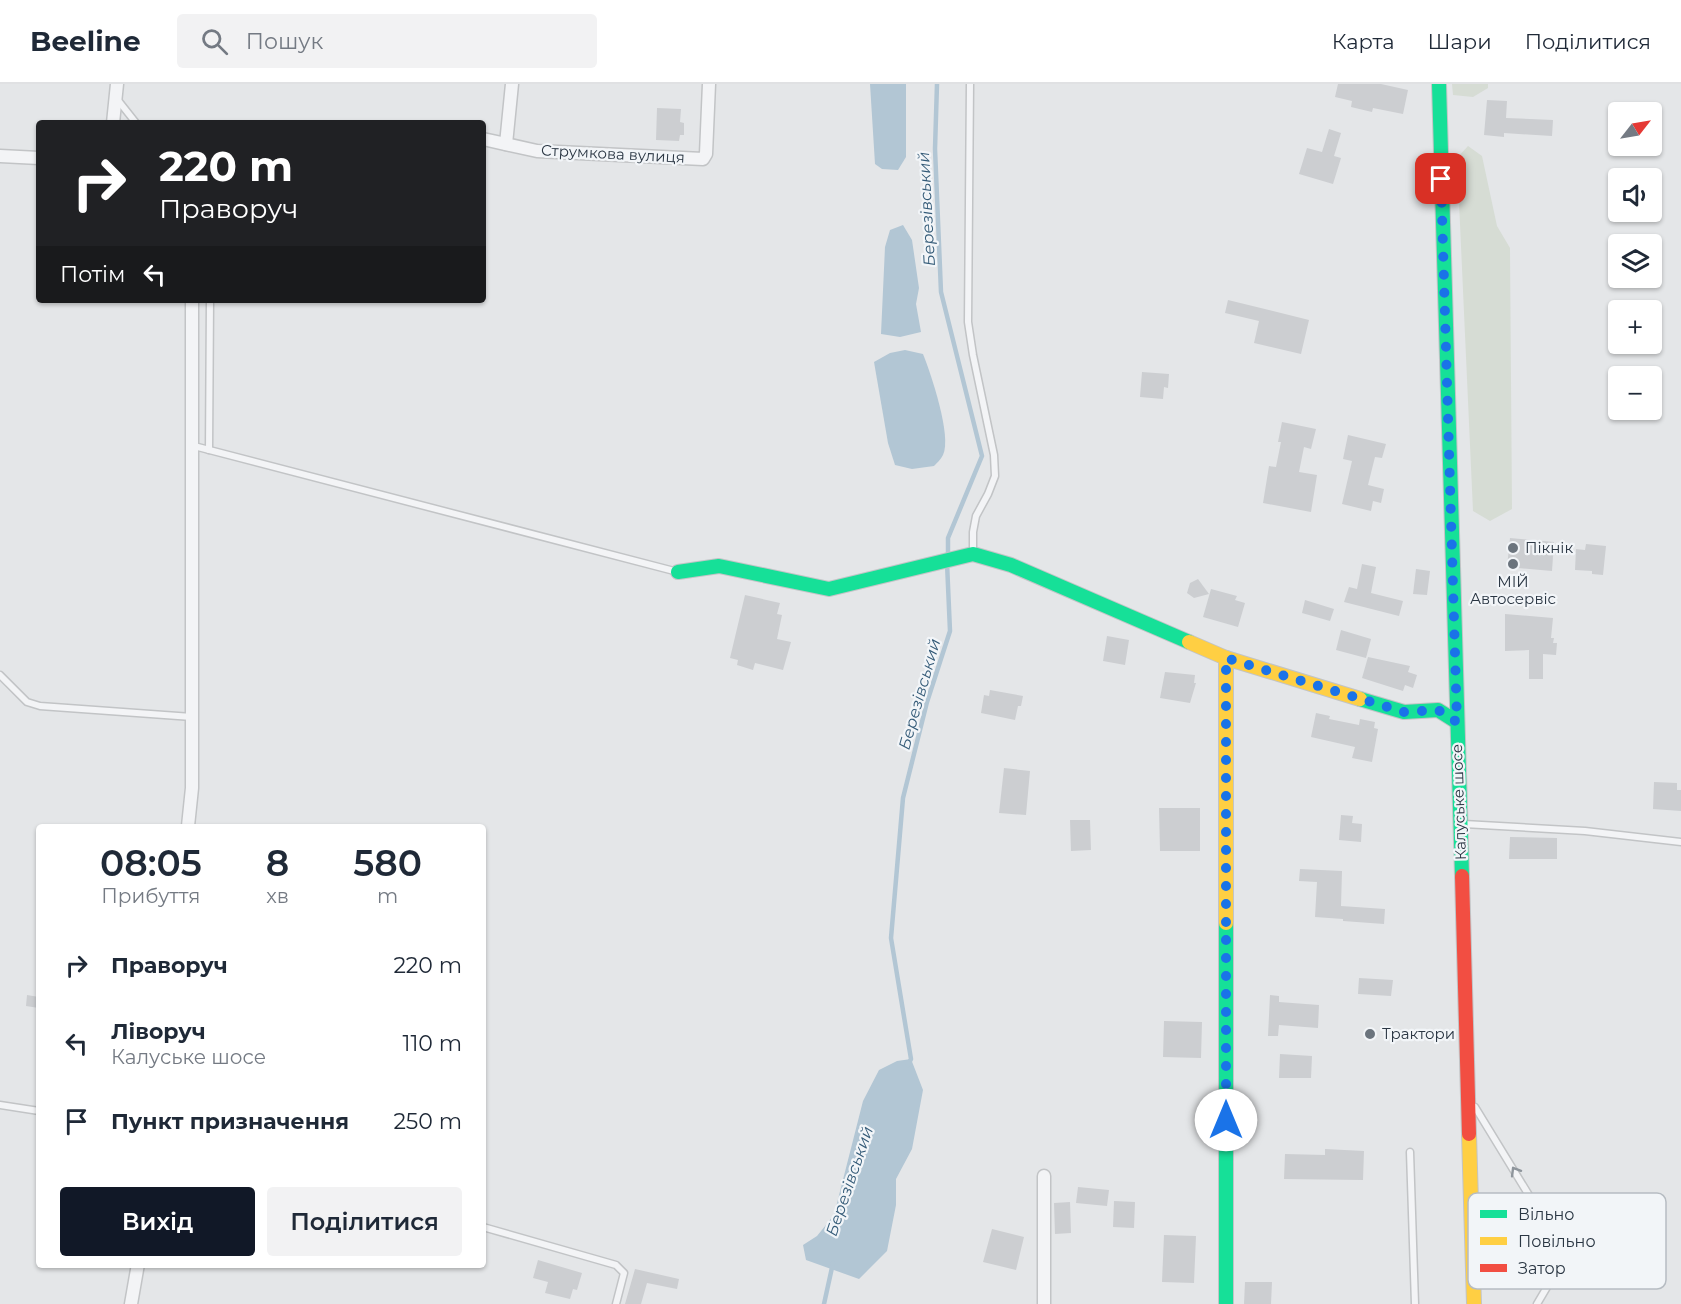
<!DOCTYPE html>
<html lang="uk">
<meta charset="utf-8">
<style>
:root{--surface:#fff;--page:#f2f2f3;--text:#1f2937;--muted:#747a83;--line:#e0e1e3;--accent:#111827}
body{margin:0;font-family:Montserrat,sans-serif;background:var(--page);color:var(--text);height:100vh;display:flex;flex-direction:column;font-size:22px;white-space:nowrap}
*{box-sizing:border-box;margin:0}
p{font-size:20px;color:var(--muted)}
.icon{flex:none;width:33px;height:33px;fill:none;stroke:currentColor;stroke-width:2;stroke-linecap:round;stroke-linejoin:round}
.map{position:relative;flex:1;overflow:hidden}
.sheet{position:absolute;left:36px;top:740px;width:450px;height:444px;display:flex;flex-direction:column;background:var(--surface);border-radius:6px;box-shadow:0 2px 4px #0004}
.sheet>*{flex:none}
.top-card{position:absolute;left:36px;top:36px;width:450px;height:183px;border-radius:6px;box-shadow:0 2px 4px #0004;background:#202124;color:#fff;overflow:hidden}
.needle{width:39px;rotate:59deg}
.controls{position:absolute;left:1608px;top:18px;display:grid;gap:12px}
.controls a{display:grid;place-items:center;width:54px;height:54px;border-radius:6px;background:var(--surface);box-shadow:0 2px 4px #0004;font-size:30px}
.pin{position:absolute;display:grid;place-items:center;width:51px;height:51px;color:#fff;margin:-26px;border-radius:12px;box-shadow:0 3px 9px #0006}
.me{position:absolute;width:66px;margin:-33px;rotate:0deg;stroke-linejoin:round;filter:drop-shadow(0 0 4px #0008)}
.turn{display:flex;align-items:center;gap:21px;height:126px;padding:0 24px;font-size:27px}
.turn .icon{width:78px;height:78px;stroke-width:2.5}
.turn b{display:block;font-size:42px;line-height:51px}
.then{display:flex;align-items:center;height:57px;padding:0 24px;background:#0003;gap:12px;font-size:22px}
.eta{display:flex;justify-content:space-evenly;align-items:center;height:102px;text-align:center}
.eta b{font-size:36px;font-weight:600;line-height:42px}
.button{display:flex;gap:12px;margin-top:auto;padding:12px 24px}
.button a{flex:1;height:69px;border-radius:6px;background:var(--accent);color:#fff;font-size:24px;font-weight:600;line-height:69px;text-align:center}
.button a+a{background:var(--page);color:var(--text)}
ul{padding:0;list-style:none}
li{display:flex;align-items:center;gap:18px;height:78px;padding:0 24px}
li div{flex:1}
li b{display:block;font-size:22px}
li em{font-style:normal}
header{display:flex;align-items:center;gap:36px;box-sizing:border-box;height:84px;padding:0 30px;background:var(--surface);border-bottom:2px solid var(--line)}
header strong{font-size:28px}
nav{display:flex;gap:33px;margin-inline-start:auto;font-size:21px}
.search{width:420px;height:54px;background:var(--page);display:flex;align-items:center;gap:15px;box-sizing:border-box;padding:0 21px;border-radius:6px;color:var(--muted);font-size:22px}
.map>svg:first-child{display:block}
.green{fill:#d6dcd4}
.water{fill:#b2c6d4}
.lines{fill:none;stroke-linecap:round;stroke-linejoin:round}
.stream{stroke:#b2c6d4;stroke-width:4.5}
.building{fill:#ccced1}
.lane-casing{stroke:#c2c4c6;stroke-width:9}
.street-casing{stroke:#c2c4c6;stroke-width:15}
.fast-casing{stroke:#c2c4c6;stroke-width:16}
.slow-casing{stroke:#c2c4c6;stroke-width:16}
.jam-casing{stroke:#c2c4c6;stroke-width:16}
.lane{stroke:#f3f4f6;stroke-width:6}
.street{stroke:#f3f4f6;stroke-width:12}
.fast{stroke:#16e098;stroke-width:14}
.slow{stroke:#ffcf43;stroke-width:14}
.jam{stroke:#f24e42;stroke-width:14}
.oneway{stroke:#8e959c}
.route{stroke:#1a73e8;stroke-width:10;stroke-dasharray:0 18}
.poi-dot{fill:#6b747d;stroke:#f2f5f8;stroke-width:2}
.labels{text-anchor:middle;stroke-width:4.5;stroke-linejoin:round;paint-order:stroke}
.street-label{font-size:15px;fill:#2a3643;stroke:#f2f5f8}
.poi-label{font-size:15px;fill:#2a3643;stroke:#f2f5f8;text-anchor:start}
.water-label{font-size:16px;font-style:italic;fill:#335a77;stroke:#f2f5f8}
.key{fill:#f2f5f8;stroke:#b6bcc2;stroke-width:1.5}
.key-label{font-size:16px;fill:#2a3643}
</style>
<header>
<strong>Beeline</strong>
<div class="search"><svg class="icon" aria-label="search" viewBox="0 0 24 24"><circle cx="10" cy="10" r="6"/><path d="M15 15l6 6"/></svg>Пошук</div>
<nav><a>Карта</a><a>Шари</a><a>Поділитися</a></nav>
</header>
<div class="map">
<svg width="1681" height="1220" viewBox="0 0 1681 1220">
<rect width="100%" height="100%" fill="#e4e6e8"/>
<g class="green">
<path d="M1452 0H1488V4L1473 13 1453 11Z"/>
<path d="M1468 62 1482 72 1497 142 1510 164 1512 425 1490 437 1473 427 1457 74Z"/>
</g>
<g class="water">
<path d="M870 0H906V73L898 86 882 85 875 80Z"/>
<path d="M903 141 912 156 919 204 916 220 921 248 900 253 881 250 885 163 890 146Z"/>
<path d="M905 266 923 270C931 290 952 352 943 371 941 375 937 379 934 382L912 385 895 381 888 359 874 278 890 269Z"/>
<path d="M911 975 923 1006 912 1065 896 1095V1121L887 1167 859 1195 806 1176 803 1161 817 1152 834 1131 863 1017 879 986 897 977Z"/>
</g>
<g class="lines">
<g class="stream">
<path d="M937 0 935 65 941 208 982 372 948 454V471"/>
<path d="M908 981 911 975 891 854 903 714 927 618 950 547 947 479"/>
<path d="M824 1220 833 1179"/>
</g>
</g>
<g class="building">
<path d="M1338 0H1381L1408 6 1403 30 1373 24 1372 28 1351 23 1352 17 1335 13Z"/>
<path d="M1487 16 1507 17 1506 34 1553 36 1552 52 1504 49V53L1484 51Z"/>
<path d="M657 24 681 25 680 38 684 39V51H680L679 57 656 56Z"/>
<path d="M1329 45 1341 49 1334 72 1341 74 1333 100 1299 90 1307 64 1322 68Z"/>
<path d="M1228 216 1309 236 1301 270 1254 259 1259 237 1225 229Z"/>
<path d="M1142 288 1169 290 1168 304 1164 303 1163 315 1140 313Z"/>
<path d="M1282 338 1316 345 1311 365 1304 363 1299 388 1317 391 1311 428 1263 419 1269 382 1276 383 1281 358H1278Z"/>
<path d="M1348 351 1386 360 1382 374 1375 373 1368 401 1384 405 1381 419 1373 417 1371 427 1342 420 1352 377 1343 375Z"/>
<path d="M1510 454 1554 458 1552 487 1507 483Z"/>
<path d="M1586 460 1606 462 1603 491 1592 490V487L1575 486 1576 465 1585 466Z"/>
<path d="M1362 480 1376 483 1371 509 1403 517 1399 532 1344 518 1349 503 1357 505Z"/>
<path d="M1416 485 1430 487 1427 511 1413 510Z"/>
<path d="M1198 495 1209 510 1194 514 1187 509 1190 499Z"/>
<path d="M1211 505 1237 512 1235 516 1245 519 1238 543 1203 533Z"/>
<path d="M745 511 780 519 777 530 782 531 777 555 791 558 783 586 755 579 753 586 737 581 738 576 730 574Z"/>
<path d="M1305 516 1334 525 1330 537 1302 529Z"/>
<path d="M1505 530 1553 534 1551 554H1554L1553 559H1557L1556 571 1543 570V595H1529V566L1505 567Z"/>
<path d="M1341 546 1371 555 1366 574 1336 566Z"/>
<path d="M1107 552 1129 556 1125 581 1103 577Z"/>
<path d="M1368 573 1410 582 1408 588 1417 591 1413 604 1405 601 1403 607 1362 594Z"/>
<path d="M1165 588 1195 591 1194 599H1196L1190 619 1160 614Z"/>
<path d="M990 606 1023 612 1021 622H1018L1015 636 981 629 984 611 989 612Z"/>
<path d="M1316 629 1330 632 1329 635 1359 641 1360 635 1375 638 1374 644 1378 645 1372 678 1352 674 1355 663 1311 653Z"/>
<path d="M1004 684 1030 687 1026 731 999 729Z"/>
<path d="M1654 698 1677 699V706H1681V727L1653 725Z"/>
<path d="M1159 724H1200V767H1160Z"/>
<path d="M1341 731 1353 732 1352 739 1362 740 1361 758 1339 756Z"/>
<path d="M1070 736H1090L1091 766 1071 767Z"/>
<path d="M1510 753 1557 754V775H1509Z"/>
<path d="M1300 785 1342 787 1341 822 1385 825 1384 840 1343 837V835L1315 833 1317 798 1299 797Z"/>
<path d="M1359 894 1393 896 1391 912 1358 910Z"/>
<path d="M27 911 39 913V924L26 922Z"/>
<path d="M1270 911 1279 912V918L1319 921 1318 944 1279 941 1278 952H1268Z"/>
<path d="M1164 937 1202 938 1201 974 1163 973Z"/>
<path d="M1280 970 1312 972 1311 994H1279Z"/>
<path d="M1325 1065 1364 1067 1363 1096 1284 1095 1285 1070 1325 1071Z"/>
<path d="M1078 1103 1109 1106 1107 1122 1076 1119Z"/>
<path d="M1114 1117 1135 1118 1134 1144 1113 1143Z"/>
<path d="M1070 1118 1071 1149 1055 1150 1054 1119Z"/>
<path d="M992 1145 1024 1153 1016 1186 983 1178Z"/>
<path d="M1164 1151 1196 1152 1194 1199 1162 1198Z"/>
<path d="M538 1176 582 1189 577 1206 573 1205 570 1215 545 1209 548 1198 533 1194Z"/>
<path d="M635 1185 679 1195 677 1205 647 1199 641 1220H625Z"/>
<path d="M1245 1198H1272L1271 1220H1244Z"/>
</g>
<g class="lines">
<g class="lane-casing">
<g id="lane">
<path d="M970 0 968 238 973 271 994 371 995 392 988 410 976 432 973 448V470"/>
<path d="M117 15 136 39"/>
<path d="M194 362 678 488"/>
<path d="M209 366 210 216"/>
<path d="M0 591 27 618 40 622 192 633"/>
<path d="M1464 740 1585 747 1681 758"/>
<path d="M0 1021 39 1027"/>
<path d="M1475 1023 1549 1144V1157"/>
<path d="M1410 1068 1415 1220"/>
<path d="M483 1143 616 1181 624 1189 616 1220"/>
<path d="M1537 1220 1550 1198V1181"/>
</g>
</g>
<g class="street-casing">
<g id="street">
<path d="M113 39 117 0"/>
<path d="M483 55 537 67 703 75 706 70 709 0"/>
<path d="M506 60 512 0"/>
<path d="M0 72 39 74"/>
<path d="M188 742 192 704V216"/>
<path d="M131 1220 138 1180"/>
<path d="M1044 1220V1092"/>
</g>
</g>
<g class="fast-casing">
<g id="fast">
<path d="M1439 0 1462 792"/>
<path d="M678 488 719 482 829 505 973 470 1011 481 1189 558"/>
<path d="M1360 615 1404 628 1438 626 1457 638"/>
<path d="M1226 839V1220"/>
</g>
</g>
<g class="slow-casing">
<g id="slow">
<path d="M1189 558 1226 574 1360 615"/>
<path d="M1226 574V839"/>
<path d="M1469 1050 1474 1220"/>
</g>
</g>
<g class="jam-casing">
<path id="jam" d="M1462 792 1469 1050"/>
</g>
<use href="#lane" class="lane"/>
<use href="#street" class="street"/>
<use href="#fast" class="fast"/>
<use href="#slow" class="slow"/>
<use href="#jam" class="jam"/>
</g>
<defs><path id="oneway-chevron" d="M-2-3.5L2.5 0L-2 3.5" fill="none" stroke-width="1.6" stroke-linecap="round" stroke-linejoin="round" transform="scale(1.5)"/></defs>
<use class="oneway" href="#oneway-chevron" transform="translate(1515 1087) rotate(-121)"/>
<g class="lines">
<path class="route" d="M1226 1036V574L1404 628 1438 626 1457 638 1441 95"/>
</g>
<g class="poi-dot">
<circle cx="1513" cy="464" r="6"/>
<circle cx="1513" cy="480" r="6"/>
<circle cx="1370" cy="950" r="6"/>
</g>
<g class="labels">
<g class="street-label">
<text transform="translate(613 70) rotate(3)" y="5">Струмкова вулиця</text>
<text transform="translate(1459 718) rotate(-92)" y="5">Калуське шосе</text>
</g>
<g class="poi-label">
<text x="1525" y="469">Пікнік</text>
<text x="1513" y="503" text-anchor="middle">МІЙ<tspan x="1513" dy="17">Автосервіс</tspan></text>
<text x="1382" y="955">Трактори</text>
</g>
<g class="water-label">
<text transform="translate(926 125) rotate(-93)" y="6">Березівський</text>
<text transform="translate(919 610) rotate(-74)" y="6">Березівський</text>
<text transform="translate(849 1097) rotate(-71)" y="6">Березівський</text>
</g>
</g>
<rect x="1468" y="1109" width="198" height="96" rx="9" class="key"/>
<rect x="1480" y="1126" width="27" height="8" fill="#16e098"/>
<rect x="1480" y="1153" width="27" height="8" fill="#ffcf43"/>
<rect x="1480" y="1180" width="27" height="8" fill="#f24e42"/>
<g class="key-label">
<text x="1518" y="1136">Вільно</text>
<text x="1518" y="1163">Повільно</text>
<text x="1518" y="1190">Затор</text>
</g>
</svg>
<div class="controls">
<a><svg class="needle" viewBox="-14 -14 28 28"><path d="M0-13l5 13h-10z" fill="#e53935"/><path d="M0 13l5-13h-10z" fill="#747a83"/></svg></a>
<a><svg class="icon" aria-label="sound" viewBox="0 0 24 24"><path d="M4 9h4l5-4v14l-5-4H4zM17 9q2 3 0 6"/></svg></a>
<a><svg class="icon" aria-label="layers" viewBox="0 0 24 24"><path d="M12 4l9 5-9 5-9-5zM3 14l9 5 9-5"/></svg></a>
<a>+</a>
<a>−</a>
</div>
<div class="pin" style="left:1441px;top:95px;background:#d93025"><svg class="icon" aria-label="arrive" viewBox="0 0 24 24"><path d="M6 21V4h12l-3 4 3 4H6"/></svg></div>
<svg class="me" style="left:1226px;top:1036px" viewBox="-20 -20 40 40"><circle r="19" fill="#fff"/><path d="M0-13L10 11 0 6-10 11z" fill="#1a73e8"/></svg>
<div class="top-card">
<div class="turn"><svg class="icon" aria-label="right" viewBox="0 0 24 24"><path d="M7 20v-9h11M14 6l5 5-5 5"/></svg><div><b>220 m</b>Праворуч</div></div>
<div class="then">Потім<svg class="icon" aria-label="left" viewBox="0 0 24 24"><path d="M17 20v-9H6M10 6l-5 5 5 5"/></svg></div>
</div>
<section class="sheet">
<div class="eta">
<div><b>08:05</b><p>Прибуття</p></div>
<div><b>8</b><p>хв</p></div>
<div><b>580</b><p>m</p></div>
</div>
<ul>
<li><svg class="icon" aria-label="right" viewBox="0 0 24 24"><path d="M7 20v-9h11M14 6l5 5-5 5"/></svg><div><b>Праворуч</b></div><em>220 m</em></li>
<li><svg class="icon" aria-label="left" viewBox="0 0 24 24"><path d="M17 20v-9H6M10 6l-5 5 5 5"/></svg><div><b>Ліворуч</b><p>Калуське шосе</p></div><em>110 m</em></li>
<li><svg class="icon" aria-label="arrive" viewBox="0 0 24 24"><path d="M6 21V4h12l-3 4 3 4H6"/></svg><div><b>Пункт призначення</b></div><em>250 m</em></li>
</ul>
<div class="button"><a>Вихід</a><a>Поділитися</a></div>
</section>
</div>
